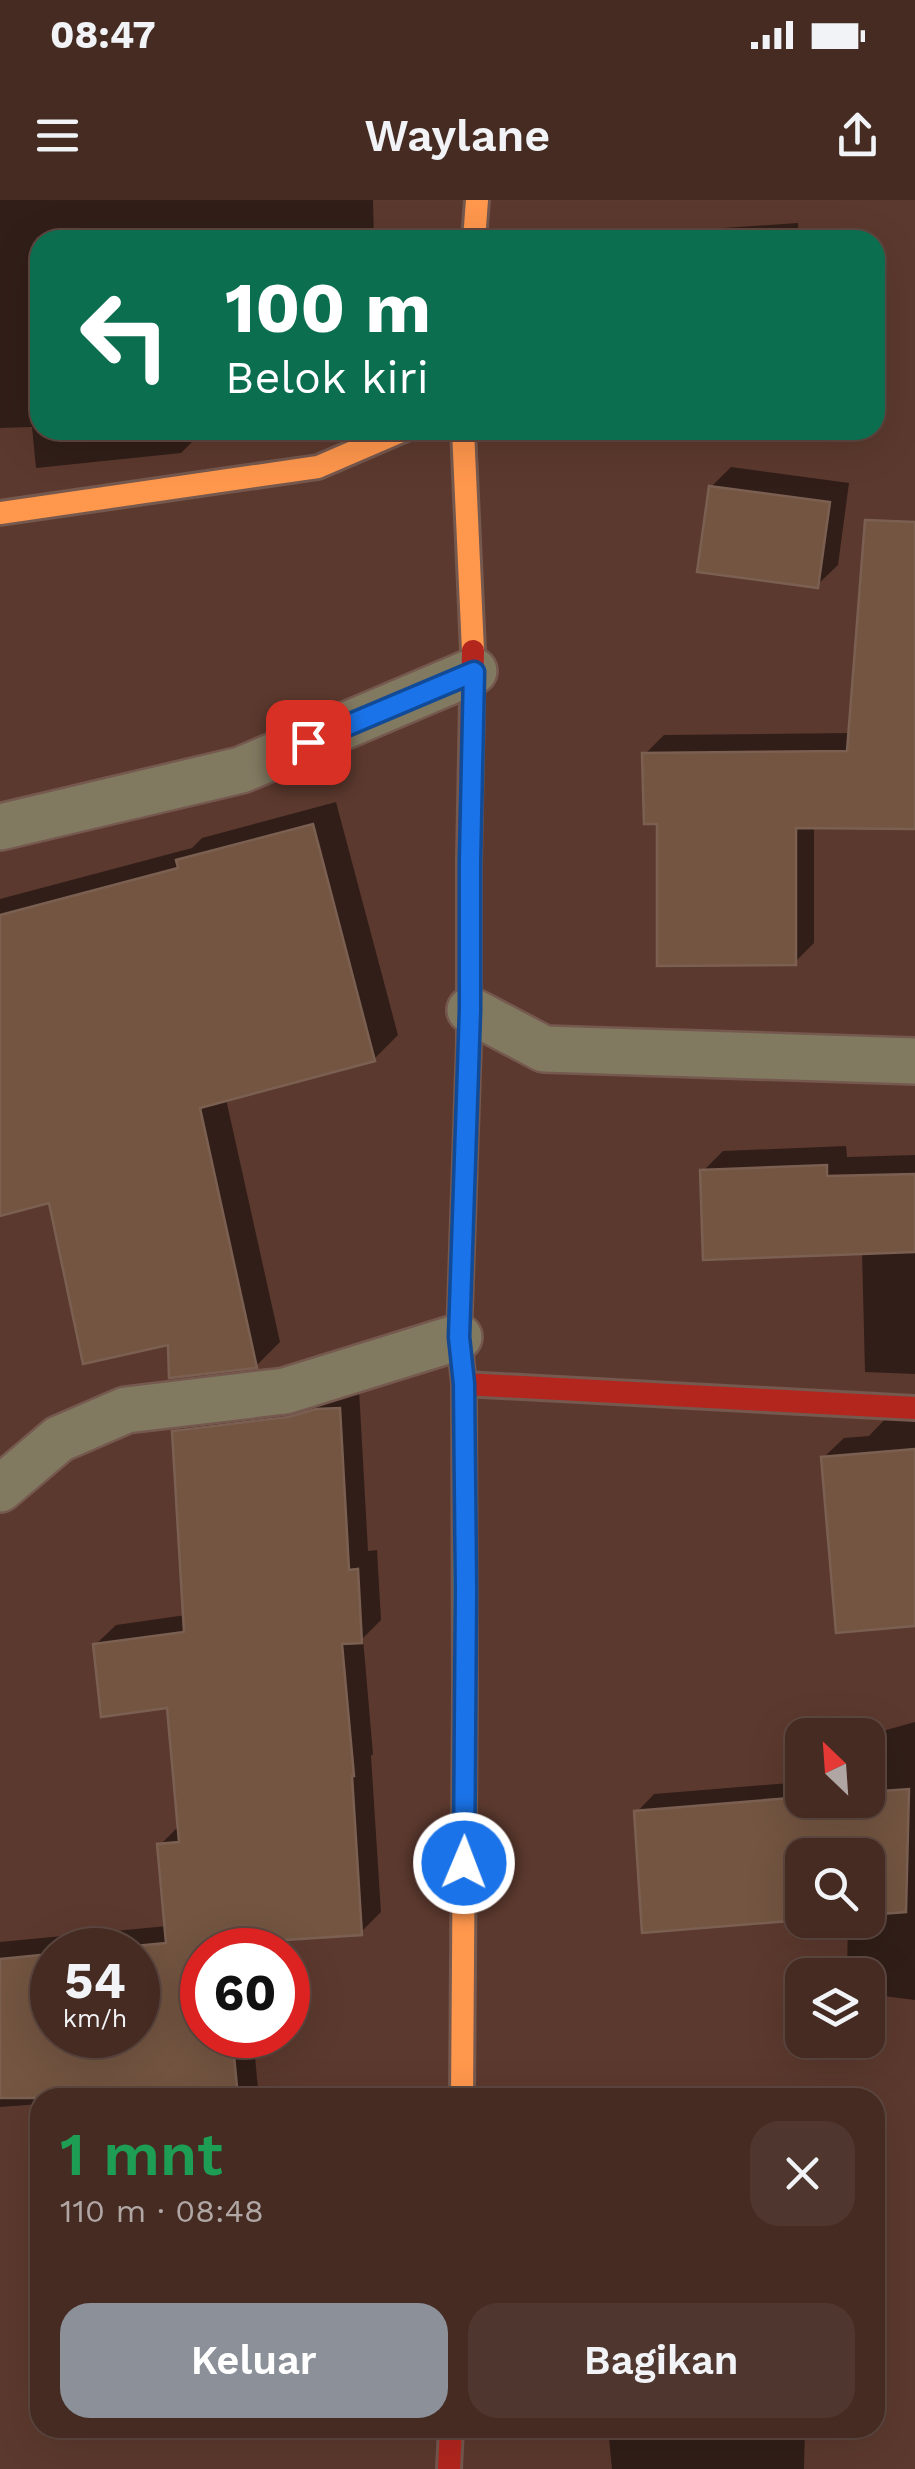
<!DOCTYPE html>
<html lang="id">
<meta charset="utf-8">
<style>
:root{--surface:#452b22;--page:#4f372f;--text:#f1f3f6;--muted:#b0a7a5;--line:#5d4740;--accent:#8c9099}
body{margin:0;font-family:"Work Sans",sans-serif;background:var(--page);color:var(--text);height:100vh;display:flex;flex-direction:column;font-size:38px;white-space:nowrap}
*{box-sizing:border-box;margin:0}
p{font-size:32px;color:var(--muted)}
.icon{flex:none;width:55px;height:55px;fill:none;stroke:currentColor;stroke-width:2;stroke-linecap:round;stroke-linejoin:round}
.map{position:relative;flex:1;overflow:hidden}
.details{position:absolute;left:30px;top:1888px;width:855px;height:350px;display:flex;flex-direction:column;background:var(--surface);border-radius:30px;box-shadow:0 10px 40px #0002,0 0 0 2px var(--line)}
.details>*{flex:none}
.hud{position:absolute;left:30px;top:30px;width:855px;height:210px;border-radius:30px;box-shadow:0 10px 40px #0002,0 0 0 2px var(--line);background:#0b6e4f;color:#fff;overflow:hidden}
.needle{width:65px;rotate:335deg}
.fabs{position:absolute;left:785px;top:1518px;display:grid;gap:20px}
.fabs a{display:grid;place-items:center;width:100px;height:100px;border-radius:20px;background:var(--surface);box-shadow:0 10px 40px #0002,0 0 0 2px var(--line);font-size:50px}
.speed{position:absolute;left:30px;top:1728px;display:flex;gap:20px;font-size:50px;font-weight:700;text-align:center}
.speed>*{display:grid;place-content:center;width:130px;height:130px;border-radius:50%;background:var(--surface);box-shadow:0 10px 40px #0002,0 0 0 2px var(--line);line-height:1}
.speed small{font-size:25px;font-weight:400}
.speed .limit{border:15px solid #d22;background:#fff;color:#111}
.pin{position:absolute;display:grid;place-items:center;width:85px;height:85px;color:#fff;margin:-42px;border-radius:20px;box-shadow:0 5px 15px #0006}
.me{position:absolute;width:110px;margin:-55px;rotate:1deg;stroke-linejoin:round;filter:drop-shadow(0 0 8px #0008)}
.turn{display:flex;align-items:center;gap:35px;height:210px;padding:0 30px;font-size:45px}
.turn .icon{width:130px;height:130px;stroke-width:2.5}
.turn b{display:block;font-size:70px;line-height:85px}
.round{display:grid;place-items:center;flex:none;width:105px;height:105px;border-radius:30px;background:var(--page)}
.summary{display:flex;align-items:center;justify-content:space-between;height:170px;padding:0 30px}
h1{font-size:60px;font-weight:600;line-height:75px;color:#1e9e55}
.primary-button{display:flex;gap:20px;margin-top:auto;padding:20px 30px}
.primary-button a{flex:1;height:115px;border-radius:30px;background:var(--accent);color:#fff;font-size:40px;font-weight:600;line-height:115px;text-align:center}
.primary-button a+a{background:var(--page);color:var(--text)}
.status{display:flex;justify-content:space-between;align-items:center;height:70px;padding:0 50px;background:var(--surface);direction:ltr}
.status svg{height:28px;fill:currentColor}
header{display:flex;justify-content:space-between;align-items:center;height:130px;padding:0 30px;background:var(--surface);font-size:45px;font-weight:600}
.map>svg:first-child{display:block}
.shadow{fill:#0007;fill-rule:evenodd}
.building{fill:#735541;stroke:#7b6052;stroke-width:2.5}
.lines{fill:none;stroke-linecap:round;stroke-linejoin:round}
.lane-casing{stroke:#75584e;stroke-width:50}
.fast-casing{stroke:#75584e;stroke-width:28}
.slow-casing{stroke:#75584e;stroke-width:28}
.jam-casing{stroke:#75584e;stroke-width:28}
.lane{stroke:#827961;stroke-width:45}
.fast{stroke:#63d668;stroke-width:22}
.slow{stroke:#ff974d;stroke-width:22}
.jam{stroke:#b3261e;stroke-width:22}
.route-casing{stroke:#114b97;stroke-width:25}
.route{stroke:#1a73e8;stroke-width:18}
</style>
<div class="status"><b>08:47</b><svg viewBox="0 0 49 12"><path d="M0 12V9h3v3zM5 12V6h3v6zM10 12V3h3v9zM15 12V0h3v12zM26 1h20v11H26zM47 4h2v5h-2z"/></svg></div>
<header><svg class="icon" aria-label="menu" viewBox="0 0 24 24"><path d="M4 6h16M4 12h16M4 18h16"/></svg>Waylane<svg class="icon" aria-label="share" viewBox="0 0 24 24"><path d="M12 15V3M7 8l5-5 5 5M5 13v7h14v-7"/></svg></header>
<div class="map">
<svg width="915" height="2269" viewBox="0 0 915 2269">
<rect width="100%" height="100%" fill="#5c392e"/>
<g class="shadow">
<path d="M0 0H373L374 40H40V230H319L309 234 282 238 194 240 181 253 36 268 32 227 0 228Z"/>
<path d="M798 23 799 40H643L678 31Z"/>
<path d="M731 267 849 283 838 365 817 385 711 287Z"/>
<path d="M915 332V627L814 626V743L795 762 659 621 645 554 664 535 851 533Z"/>
<path d="M336 602 398 835 374 859 226 899 280 1142 256 1166 170 1142 51 1000 0 1013V699L192 648 202 638Z"/>
<path d="M846 946 847 957 915 955V1174L865 1172 862 1051 703 971 723 951Z"/>
<path d="M359 1189 368 1351 377 1350 381 1420 363 1438 373 1554 371 1556 381 1712 361 1732 245 1740 246 1750H202V1835H253L258 1889 267 1887 269 1898H40V1904L0 1907V1742L167 1726 160 1645 180 1625 169 1506 95 1445 116 1425 186 1415 175 1232 195 1212ZM52 1750H138V1835H52Z"/>
<path d="M887 1217 915 1219V1424L823 1258 844 1238 869 1236Z"/>
<path d="M915 1522V1800L868 1794V1775H847L848 1720H868V1655H802V1717L645 1730 637 1612 654 1594 802 1582V1600H868V1535Z"/>
<path d="M608 2228H805L804 2269H612Z"/>
</g>
<g class="building">
<path d="M709 286 830 302 818 388 697 372Z"/>
<path d="M865 320 915 322V629L796 628V765L657 766V624H644L642 553 847 551Z"/>
<path d="M313 624 375 861 200 908 257 1168 169 1178 168 1145 83 1164 49 1003 0 1016V715L178 668 176 660Z"/>
<path d="M827 965V976L915 974V1052L703 1060 700 970Z"/>
<path d="M340 1208 349 1370 358 1369 362 1443 342 1444 354 1576H352L362 1735 224 1744 225 1750H202V1835H232L237 1887 127 1898H0V1759L52 1754V1835H138V1750H93L166 1743 157 1644 179 1642 167 1508 101 1517 93 1444 184 1432 172 1231 288 1217 316 1209Z"/>
<path d="M915 1249V1426L836 1433 821 1257Z"/>
<path d="M909 1589 906 1712 868 1715V1655H802V1720L642 1733 634 1611 802 1597V1600H868V1592Z"/>
</g>
<g class="lines">
<g class="lane-casing">
<g id="lane">
<path d="M0 627 241 570 474 471"/>
<path d="M470 810 544 849 915 861"/>
<path d="M0 1289 59 1239 126 1210 285 1191 459 1137"/>
</g>
</g>
<g class="fast-casing">
<path id="fast" d="M465 1488 464 1184 459 1137 469 842"/>
</g>
<g class="slow-casing">
<g id="slow">
<path d="M474 40 477 0"/>
<path d="M463 230 473 451"/>
<path d="M0 313 318 267 404 230"/>
<path d="M462 1898 465 1488"/>
</g>
</g>
<g class="jam-casing">
<g id="jam">
<path d="M469 842V660L473 451"/>
<path d="M464 1184 915 1208"/>
<path d="M449 2269 451 2228"/>
</g>
</g>
<use href="#lane" class="lane"/>
<use href="#fast" class="fast"/>
<use href="#slow" class="slow"/>
<use href="#jam" class="jam"/>
</g>
<g class="lines">
<g class="route-casing">
<path id="route" d="M308 542 474 472 470 660V810L459 1137 464 1184 466 1390 464 1663"/>
</g>
<use href="#route" class="route"/>
</g>
</svg>
<div class="fabs">
<a><svg class="needle" viewBox="-14 -14 28 28"><path d="M0-13l5 13h-10z" fill="#e53935"/><path d="M0 13l5-13h-10z" fill="#b0a7a5"/></svg></a>
<a><svg class="icon" aria-label="search" viewBox="0 0 24 24"><circle cx="10" cy="10" r="6"/><path d="M15 15l6 6"/></svg></a>
<a><svg class="icon" aria-label="layers" viewBox="0 0 24 24"><path d="M12 4l9 5-9 5-9-5zM3 14l9 5 9-5"/></svg></a>
</div>
<div class="speed"><div>54<small>km/h</small></div><div class="limit">60</div></div>
<div class="pin" style="left:308px;top:542px;background:#d93025"><svg class="icon" aria-label="arrive" viewBox="0 0 24 24"><path d="M6 21V4h12l-3 4 3 4H6"/></svg></div>
<svg class="me" style="left:464px;top:1663px" viewBox="-20 -20 40 40"><circle r="17" fill="#1a73e8" stroke="#fff" stroke-width="3"/><path d="M0-11L8 9 0 5-8 9z" fill="#fff"/></svg>
<div class="hud">
<div class="turn"><svg class="icon" aria-label="left" viewBox="0 0 24 24"><path d="M17 20v-9H6M10 6l-5 5 5 5"/></svg><div><b>100 m</b>Belok kiri</div></div>
</div>
<section class="details">
<div class="summary"><div><h1>1 mnt</h1><p>110 m · 08:48</p></div><a class="round"><svg class="icon" aria-label="close" viewBox="0 0 24 24"><path d="M6 6l12 12M18 6L6 18"/></svg></a></div>
<div class="primary-button"><a>Keluar</a><a>Bagikan</a></div>
</section>
</div>
